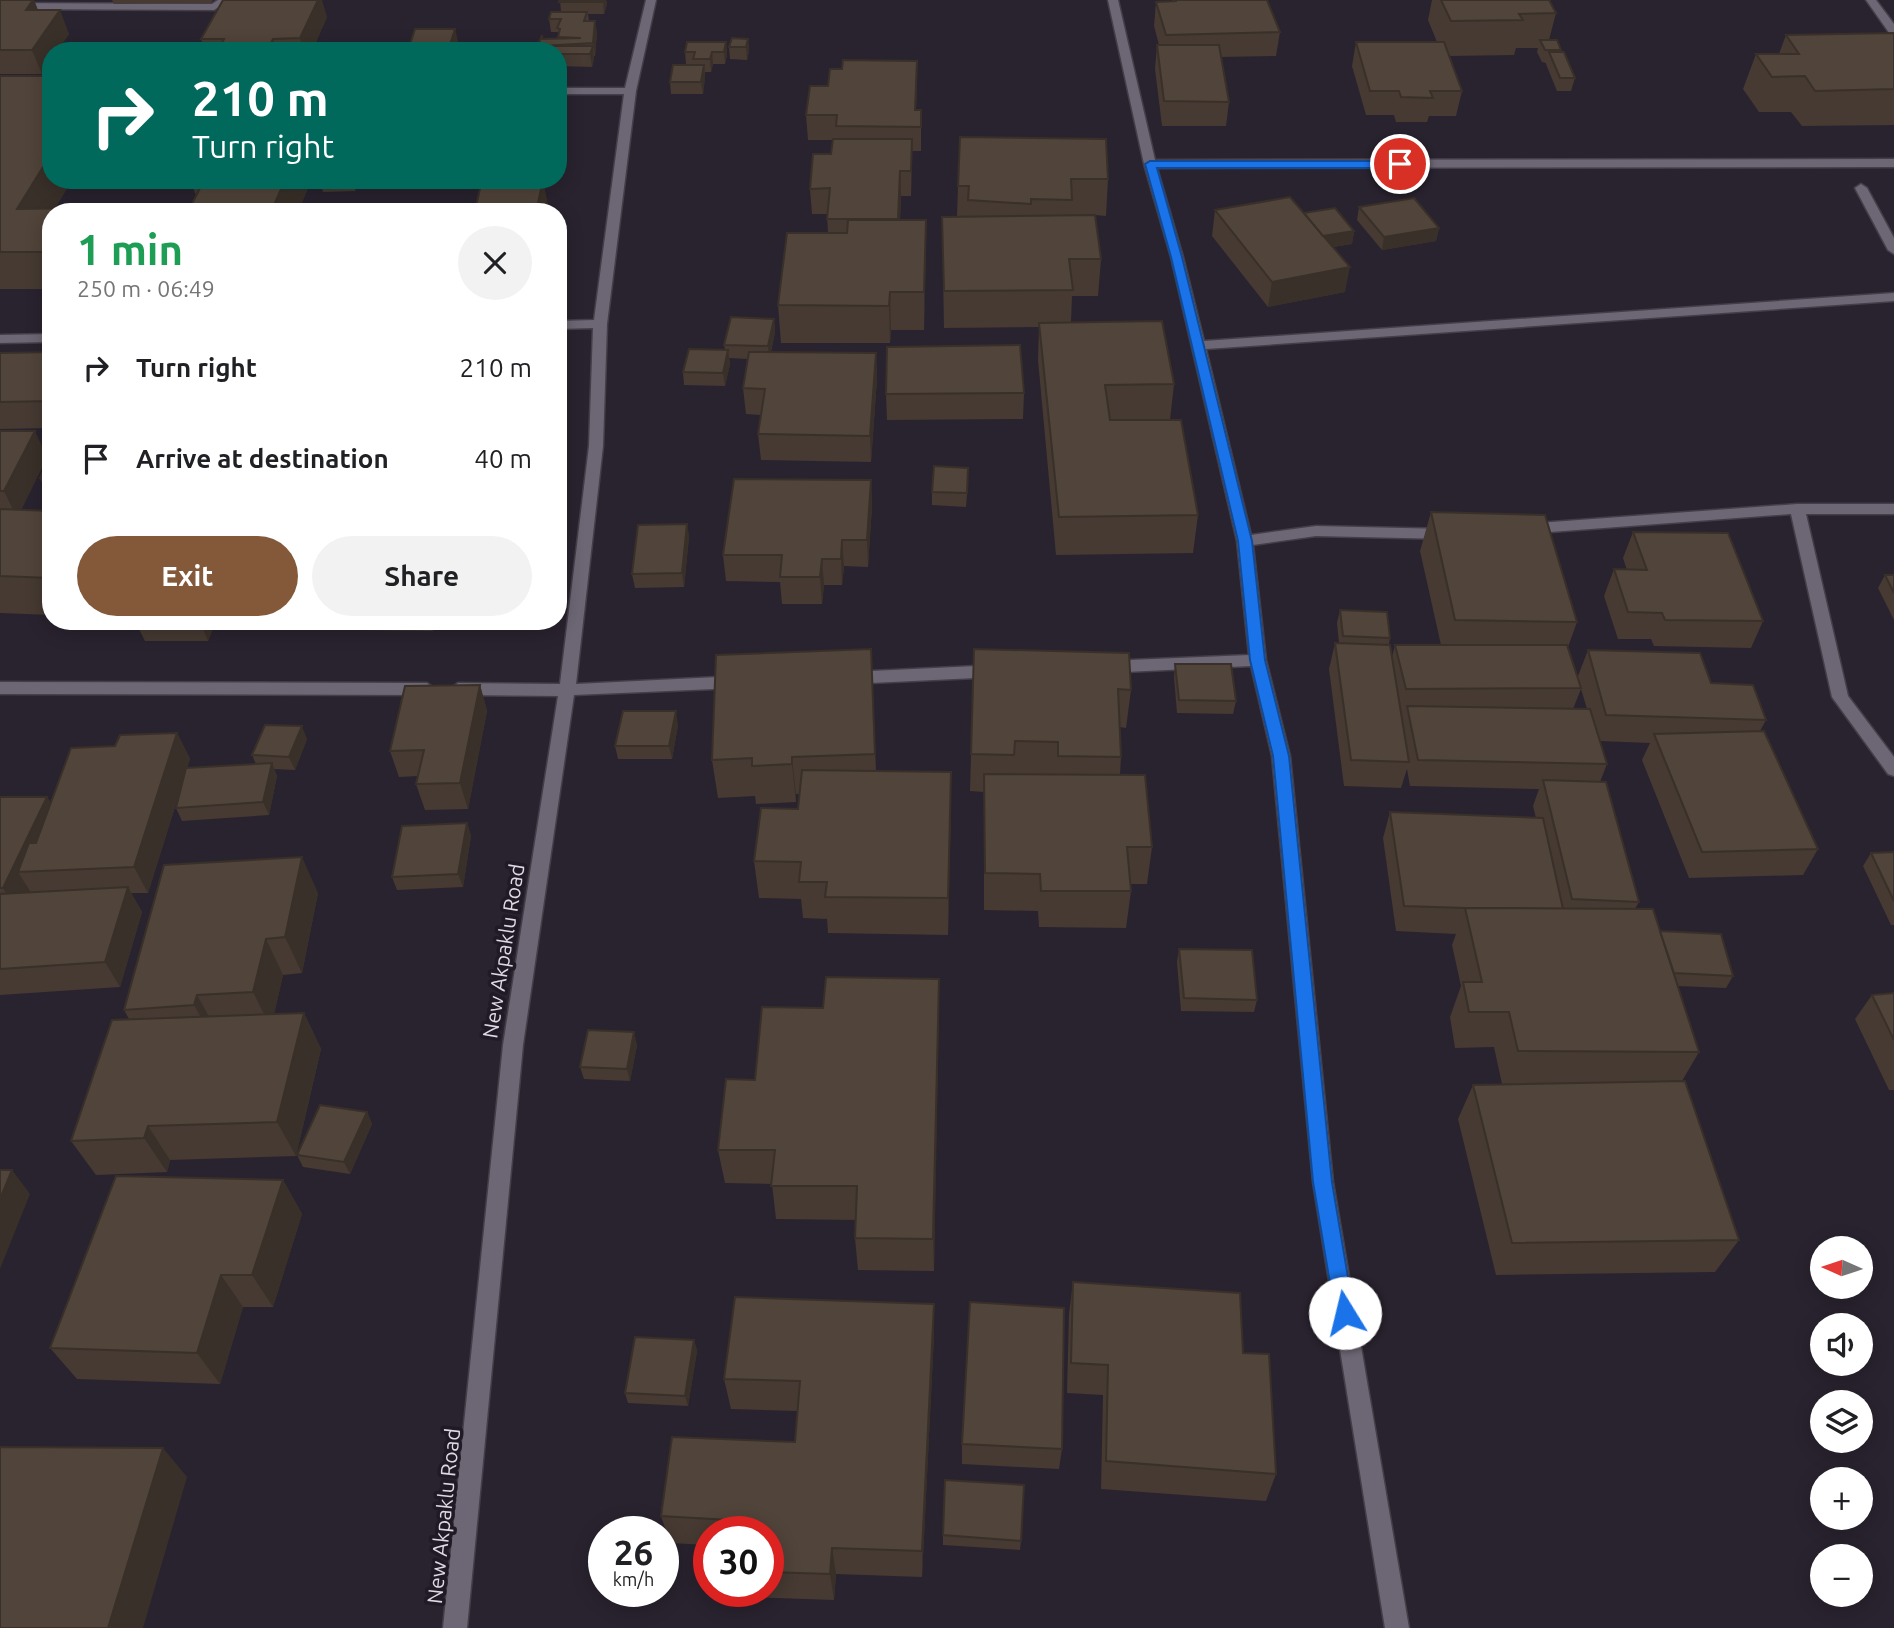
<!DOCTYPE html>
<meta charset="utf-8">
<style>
:root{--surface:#fff;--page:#f2f2f2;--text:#202124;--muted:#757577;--accent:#83593a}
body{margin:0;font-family:Ubuntu,sans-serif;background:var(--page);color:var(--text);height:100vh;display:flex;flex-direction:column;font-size:26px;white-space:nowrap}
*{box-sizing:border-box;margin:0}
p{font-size:23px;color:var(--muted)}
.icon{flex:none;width:38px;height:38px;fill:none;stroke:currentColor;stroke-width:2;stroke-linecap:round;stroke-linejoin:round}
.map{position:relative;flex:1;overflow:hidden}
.panel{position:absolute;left:42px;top:203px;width:525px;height:427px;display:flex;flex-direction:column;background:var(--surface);border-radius:28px;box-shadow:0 4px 18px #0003}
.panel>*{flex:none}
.banner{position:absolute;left:42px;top:42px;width:525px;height:147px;border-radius:28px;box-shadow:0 4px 18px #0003;background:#00695c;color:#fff;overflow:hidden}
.needle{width:46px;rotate:273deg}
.buttons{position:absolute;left:1810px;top:1236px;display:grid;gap:14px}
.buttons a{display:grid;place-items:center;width:63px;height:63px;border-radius:50%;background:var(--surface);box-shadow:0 4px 18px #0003;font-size:35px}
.speed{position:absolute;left:588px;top:1516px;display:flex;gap:14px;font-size:35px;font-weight:700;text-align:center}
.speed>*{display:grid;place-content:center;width:91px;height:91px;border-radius:50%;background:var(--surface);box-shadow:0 4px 18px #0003;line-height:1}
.speed small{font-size:18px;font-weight:400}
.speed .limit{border:10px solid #d22;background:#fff;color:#111}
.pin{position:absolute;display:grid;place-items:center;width:60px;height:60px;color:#fff;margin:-30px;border:4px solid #fff;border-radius:50%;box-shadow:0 2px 7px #0007}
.me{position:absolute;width:77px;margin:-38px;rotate:351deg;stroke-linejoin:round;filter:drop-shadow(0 0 5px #0008)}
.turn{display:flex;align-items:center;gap:24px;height:147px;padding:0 35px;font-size:32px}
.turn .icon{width:91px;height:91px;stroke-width:2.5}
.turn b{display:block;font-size:49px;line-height:60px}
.round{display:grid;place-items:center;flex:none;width:74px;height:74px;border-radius:37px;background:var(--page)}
.overview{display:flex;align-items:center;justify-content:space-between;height:119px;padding:0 35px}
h1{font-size:42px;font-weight:700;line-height:52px;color:#1e9e55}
.action{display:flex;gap:14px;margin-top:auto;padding:14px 35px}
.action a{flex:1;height:80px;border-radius:42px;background:var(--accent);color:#fff;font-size:28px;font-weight:700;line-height:80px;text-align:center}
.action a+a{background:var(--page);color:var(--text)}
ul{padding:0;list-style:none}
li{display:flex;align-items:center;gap:21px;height:91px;padding:0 35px}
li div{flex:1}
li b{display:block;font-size:26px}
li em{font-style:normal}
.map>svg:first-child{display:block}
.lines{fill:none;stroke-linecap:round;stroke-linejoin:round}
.street-casing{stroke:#433e48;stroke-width:3}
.street{fill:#6d6674;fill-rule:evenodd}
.wall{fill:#463a32;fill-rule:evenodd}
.shaded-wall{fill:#393029}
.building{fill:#51443a;stroke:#393029;stroke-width:2}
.route{fill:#1a73e8;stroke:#114b97;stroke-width:2}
.labels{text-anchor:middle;stroke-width:7;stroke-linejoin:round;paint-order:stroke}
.street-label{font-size:21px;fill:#dedae3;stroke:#201a26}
</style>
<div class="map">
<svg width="1894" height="1628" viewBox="0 0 1894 1628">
<rect width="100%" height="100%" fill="#29232f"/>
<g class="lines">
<g class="street-casing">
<g id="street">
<path d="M218 0H230L214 10 0 9V3L212 4Z"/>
<path d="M646 0H656L636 91 607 324 603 446 576 684 738 676 746 682 738 688 574 695 523 1045 467 1628H443L503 1045 558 696 458 695 450 689 458 683 560 684 589 446 593 328 558 329V321L594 320 624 94H558V88H625Z"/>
<path d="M1108 0H1118L1155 160 1894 159V167L1157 168 1183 257 1204 341 1894 293V301L1206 349 1251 535 1316 526 1447 529 1455 534 1447 539 1316 536 1253 545 1266 660 1290 756 1333 1182 1409 1628H1385L1313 1182 1272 756 1251 666 1105 673 1097 667 1105 661 1249 655 1237 541 1171 257 1144 164Z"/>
<path d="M1866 0H1876L1894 24V35L1890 34Z"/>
<path d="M1861 184 1867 188 1894 238V254L1888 250 1855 188Z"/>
<path d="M51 334V342L0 343V335Z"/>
<path d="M1797 504H1894V514H1806L1848 696 1894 757V776L1888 774 1832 697 1791 514 1524 534 1516 529 1524 524Z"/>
<path d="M997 665 1005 671 997 677 850 684 842 678 850 672Z"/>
<path d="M0 682 427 683 435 689 427 695 0 694Z"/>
</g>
</g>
<use href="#street" class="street"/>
</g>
<g class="wall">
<path d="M0 0H34L38 10 69 34 57 51H51V61L42 74H0Z"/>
<path d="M112 0H213L211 3 114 4Z"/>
<path d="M560 0H606L607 4 604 14H588L589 21 597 33 595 56H594V59L592 67 558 66V51L542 39H558V32H551L549 19 561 12Z"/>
<path d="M1172 0H1267L1280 32 1276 56 1221 57 1229 102 1226 126H1162L1155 69 1157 45H1159L1154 26 1156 2H1172Z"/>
<path d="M1432 0H1551L1550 2 1556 13 1549 40 1561 50V52L1575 78 1571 91H1557L1546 64V63L1542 62 1537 52 1538 48H1516L1514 55 1449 56 1462 91 1456 116H1429L1427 122H1396L1394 115H1366L1352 66 1356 42H1437L1428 20Z"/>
<path d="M327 17 312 51H205L201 39Z"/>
<path d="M1894 33V125L1802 126 1791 112H1759L1743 89 1756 54H1779L1786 35Z"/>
<path d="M748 39 749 51 747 60 730 59 729 47Z"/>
<path d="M726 42 727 54 725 64H713L711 72H705V77L703 94H671L670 82 694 65 693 64H686L685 52Z"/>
<path d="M0 76 72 180 55 208 51 212V289H0Z"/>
<path d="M917 85 916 110H921V151H912L911 196H901L900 220H926L924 330H891L890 343H781L778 305 828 233 827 214H812L810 189 831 154 833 140H808L806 115Z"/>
<path d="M960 137 1108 179 1106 216 1095 215 1101 259 1098 296H1072L1071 322 1174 384 1170 420 1198 515 1193 553 1056 555 1038 360 1039 327 944 328 942 217 957 216 958 186Z"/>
<path d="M191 180H311L299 210 476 206 543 180 549 212H123L192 204 196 196Z"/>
<path d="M320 180H359L355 191 323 192Z"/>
<path d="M1359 207 1439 228 1436 241 1382 250 1357 220Z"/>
<path d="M1215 210 1304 213 1354 231 1352 244 1333 247 1345 292 1268 307 1212 236Z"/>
<path d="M774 319 775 332 771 352 876 353 877 379 871 462 761 460 758 434 761 415 746 414 743 388 748 359 729 358 730 364 725 386 684 385 683 372 725 350 724 345Z"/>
<path d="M51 352V428L0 429V353Z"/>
<path d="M1024 393 1023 419 887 420 886 394Z"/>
<path d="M0 431 47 457 21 510 51 511V615L0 613Z"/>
<path d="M51 456V501L40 478Z"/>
<path d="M871 480 872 506 868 567 844 566 842 585H824L822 604H782L780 582 726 581 723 555Z"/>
<path d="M968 481 966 507 932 505V492Z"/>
<path d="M1431 512 1577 622 1568 647 1578 676 1588 650 1711 683 1766 720 1760 731 1818 849 1803 875 1689 878 1642 760 1650 743 1600 741 1607 764 1600 782 1639 902 1635 909 1660 931 1733 976 1726 988 1678 986 1699 1052 1682 1081 1739 1240 1715 1272 1496 1275 1458 1119 1473 1085 1502 1084 1494 1047 1455 1048 1450 1017 1461 986 1452 945 1456 934 1396 931 1383 838 1390 812 1536 818 1533 806 1539 789 1410 786 1407 769 1401 788 1344 786 1329 669 1335 643H1339L1337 623 1340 610 1390 638 1389 644 1392 657 1395 645H1441L1420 551ZM1581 689 1587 709H1573Z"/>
<path d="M687 524 689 537 684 587 635 588 632 574Z"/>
<path d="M1633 532 1763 621 1751 648 1654 646 1651 639H1618L1604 596 1614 569 1627 570 1623 558Z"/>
<path d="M1885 575H1894V620L1878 588Z"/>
<path d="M135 621H216L208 641H145Z"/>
<path d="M354 621H436L433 631 357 630Z"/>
<path d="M871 649 876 771 951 809 948 935 828 933 827 919 803 918 801 899 759 898 754 861 798 809 800 794H796V802L756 804 755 796 718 798 712 760Z"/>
<path d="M974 649 1131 690 1126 728 1120 727 1121 757 1120 775 1152 847 1147 884H1130L1131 891 1126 928 1039 927 1038 911 984 910V792L970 791Z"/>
<path d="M1175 664 1236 701 1233 714 1177 713 1174 677Z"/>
<path d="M480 685 487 711 468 809 425 810 416 784 418 776 399 777 390 751Z"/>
<path d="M678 725 672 759H618L615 746Z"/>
<path d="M177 733 190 759 187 768 256 764 252 755 307 739 295 770 274 769 277 776 269 815 182 821 176 808 184 778 148 893H131L142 912 120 987 0 995V797H47L51 803 115 746Z"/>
<path d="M467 823 471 836 463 887 397 890 392 877Z"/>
<path d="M1894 852V925H1891L1863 866 1871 853Z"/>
<path d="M318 893 302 973 283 975 274 1014 304 1013 321 1049 296 1156 170 1160 167 1172 96 1175 71 1141 129 1019 124 1010Z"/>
<path d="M1179 949 1257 1000 1254 1012 1181 1011 1177 962Z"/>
<path d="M939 979 934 1271 858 1270 855 1238 856 1220 776 1219 772 1184 725 1183 718 1150 755 1080 823 1008Z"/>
<path d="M1894 993V1090H1889L1855 1019 1872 995Z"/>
<path d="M637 1045 630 1081 584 1079 580 1067Z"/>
<path d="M367 1112 372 1124 350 1174 303 1167 297 1155Z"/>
<path d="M283 1180 302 1214 273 1307H243L220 1384 77 1379 50 1348Z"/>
<path d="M1073 1282 1276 1474 1266 1501 1101 1489 1103 1395 1067 1393 1069 1314Z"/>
<path d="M934 1304V1335L922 1577 836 1574 834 1600 747 1597 745 1591H768V1531H709V1545L670 1543 661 1516 795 1442 798 1411 731 1409 724 1379Z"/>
<path d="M694 1340 697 1351 688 1406 628 1403 625 1393Z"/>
<path d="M962 1444 1062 1449 1059 1469 962 1464Z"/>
<path d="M943 1535 1021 1541 1020 1550 943 1545Z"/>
</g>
<g class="shaded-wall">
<path d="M34 0 43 24 26 10Z"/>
<path d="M318 0H322L327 17 312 51H303L300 38Z"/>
<path d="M603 0H606L607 4 604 14Z"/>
<path d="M60 10 69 34 57 51H51V61L42 74 32 50Z"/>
<path d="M595 21 597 33 595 56 593 43Z"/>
<path d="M455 29 458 41 454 51H448Z"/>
<path d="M273 39 276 51H273L271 43Z"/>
<path d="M748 39 749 51 747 60 746 47Z"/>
<path d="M726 42 727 54 725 64 724 52Z"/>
<path d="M593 46 594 59 592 67 590 54Z"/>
<path d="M712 52 713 64 711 72 710 59Z"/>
<path d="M917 61V85L915 126V110Z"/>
<path d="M704 65 705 77 703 94 701 82Z"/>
<path d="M912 139V164L911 196V171Z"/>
<path d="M51 154V180H72L53 212 17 209Z"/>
<path d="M900 171 901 196 899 245 898 219Z"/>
<path d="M285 180H311L298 212H271Z"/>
<path d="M352 180H359L355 191Z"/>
<path d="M543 180 549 212H536Z"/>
<path d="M926 220V256L924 330V292Z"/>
<path d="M1439 228 1436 241 1382 250 1384 237Z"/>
<path d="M1354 231 1352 244 1318 249 1320 236Z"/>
<path d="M1350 267 1345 292 1268 307 1272 282Z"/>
<path d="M890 292 891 330 890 343 889 306Z"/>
<path d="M774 319 775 332 769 360 768 346Z"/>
<path d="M728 350 730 364 725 386 723 373Z"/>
<path d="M876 353 877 379 871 462 870 436Z"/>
<path d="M35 431 47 457 17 518 4 491Z"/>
<path d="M871 480 872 506 868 567 867 540Z"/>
<path d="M687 524 689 537 684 587 682 573Z"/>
<path d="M842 540 844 566 842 585 841 559Z"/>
<path d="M822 559 824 585 822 604 820 577Z"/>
<path d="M200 621H216L208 641Z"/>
<path d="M430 621H436L433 631Z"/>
<path d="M480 685 487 711 468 809 460 783Z"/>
<path d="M676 711 678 725 672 759 669 746Z"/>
<path d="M302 726 307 739 295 770 289 757Z"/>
<path d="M177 733 190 759 148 893 134 867Z"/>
<path d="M792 757 796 794V802L792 764Z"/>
<path d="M272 763 277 776 269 815 263 802Z"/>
<path d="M951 772V809L948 935V898Z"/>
<path d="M47 797 62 822 18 872 30 891 20 914 3 888Z"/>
<path d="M467 823 471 836 463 887 458 874Z"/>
<path d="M302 857 318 893 302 973 285 937Z"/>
<path d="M128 887 142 912 120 987 105 962Z"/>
<path d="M266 939 283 975 271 1028 253 992Z"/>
<path d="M939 979V1014L934 1271 933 1239Z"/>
<path d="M197 995 217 1031 214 1040 194 1005Z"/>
<path d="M304 1013 321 1049 296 1156 277 1122Z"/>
<path d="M634 1032 637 1045 630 1081 627 1069Z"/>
<path d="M367 1112 372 1124 350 1174 344 1162Z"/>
<path d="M148 1126 170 1160 167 1172 144 1138Z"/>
<path d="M12 1170 30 1194 0 1269V1199Z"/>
<path d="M283 1180 302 1214 273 1307 252 1275Z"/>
<path d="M221 1275 243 1307 220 1384 197 1353Z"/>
<path d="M934 1304V1335L922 1577V1551Z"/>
<path d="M694 1340 697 1351 688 1406 685 1396Z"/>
<path d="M163 1448 187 1477 143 1628H108Z"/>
<path d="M832 1548 836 1574 834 1600 830 1574Z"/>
</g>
<g class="building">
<path d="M0 0H33L26 10H60L32 50H0Z"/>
<path d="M223 0H318L300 38 273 39 271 43H222L224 39H201Z"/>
<path d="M560 0H603L602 2H559Z"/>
<path d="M1174 0H1267L1280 32 1166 35 1156 2 1175 1Z"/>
<path d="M1441 0H1549L1556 13 1519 14 1523 20 1451 21Z"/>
<path d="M551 12H587L584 21H595L593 43 542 46H593L590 54H558V51H536L542 35V39L581 38 558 37 560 29 557 28 561 19H549Z"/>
<path d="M415 29H455L448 51H408Z"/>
<path d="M1894 33V89L1815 91 1805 76 1772 77 1756 54H1799L1786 35Z"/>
<path d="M732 38 748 39 746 47H729Z"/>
<path d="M1540 40H1557L1561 50H1545Z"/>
<path d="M687 42H726L724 52H712L710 59H693L695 52H685Z"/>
<path d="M1356 42H1444L1462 91H1430L1433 98 1401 97 1399 91H1370Z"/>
<path d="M1157 45H1219L1229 102 1164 101Z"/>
<path d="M1549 52H1564L1575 78H1560Z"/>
<path d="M843 60 917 61 915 110H921V127L836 126 837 115H806L810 86H828L830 69H842Z"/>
<path d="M673 65H704L701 82H670Z"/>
<path d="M0 76H51V154L17 209 81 208 79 212H51V252H0Z"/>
<path d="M960 137 1106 139 1108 179H1071L1072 200 1031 199V204L968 200 969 186H958Z"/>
<path d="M833 139H912L911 171H900L898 219H827L830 188 810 189 813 154H831Z"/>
<path d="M204 180H285L271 212H123L127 205 192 204Z"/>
<path d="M482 180H543L536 212H285L286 210 476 206Z"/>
<path d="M1290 197 1350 267 1272 282 1215 210Z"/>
<path d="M1414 198 1439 228 1384 237 1359 207Z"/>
<path d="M1335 208 1354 231 1323 236 1304 213Z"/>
<path d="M1095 215 1101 259H1069L1073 290 944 291 942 217Z"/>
<path d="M848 220H926L924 292H890L889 306 778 305 787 233H847Z"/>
<path d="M731 317 774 319 768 346 724 345Z"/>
<path d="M1162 321 1174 384 1105 385 1110 420H1181L1198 515 1059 517 1039 323Z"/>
<path d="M1020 345 1024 393 886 394 887 347Z"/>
<path d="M689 349 728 350 723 373 683 372Z"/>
<path d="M51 352V401L0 402V353Z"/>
<path d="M749 352 876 353 870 436 758 434 765 389 743 388Z"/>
<path d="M0 431H35L4 491H0Z"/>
<path d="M51 456V478H40Z"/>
<path d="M934 466 968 468 967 493 932 492Z"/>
<path d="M734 479 871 480 867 540H842L841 559H822L820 577H780L782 555H723Z"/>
<path d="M0 509 51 511 50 578 0 576Z"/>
<path d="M1431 512 1545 515 1577 622 1455 620Z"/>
<path d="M687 524 682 573 632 574 638 525Z"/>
<path d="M1633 532 1728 533 1763 621 1665 620 1662 613 1628 612 1614 569 1647 570Z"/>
<path d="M1885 575H1894V593Z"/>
<path d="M1340 610 1387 612 1390 638 1343 636Z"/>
<path d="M1335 643 1390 645 1409 762 1351 760Z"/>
<path d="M1395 645H1567L1581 688 1406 689Z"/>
<path d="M871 649 875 754 792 757V764L752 766V758L712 760 716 655Z"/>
<path d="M974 649 1129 653 1131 690 1118 689 1121 757 1058 756V742L1015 741 1014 755 971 754Z"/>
<path d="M1588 650 1700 653 1711 683 1753 685 1766 720 1606 715Z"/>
<path d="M1175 664H1231L1236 701 1179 700Z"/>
<path d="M480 685 460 783 416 784 424 750 390 751 405 686Z"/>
<path d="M1407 706 1590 709 1607 764 1418 760Z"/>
<path d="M623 711H676L669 746H615Z"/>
<path d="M265 725 302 726 289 757 252 755Z"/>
<path d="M1764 731 1818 849 1702 852 1654 734Z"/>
<path d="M177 733 134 867 18 872 29 843H36L71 748 115 746 120 735Z"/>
<path d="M272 763 263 802 176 808 186 768Z"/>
<path d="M802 770 951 772 948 898 825 897 827 882H799L801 862 754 861 761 808 798 809Z"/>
<path d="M984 774 1145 775 1152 847H1127L1131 891H1041L1040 874 985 873Z"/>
<path d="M1543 780 1606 782 1639 902 1572 899Z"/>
<path d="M0 797H47L3 888H0Z"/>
<path d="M1390 812 1543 818 1563 909 1465 908 1404 906Z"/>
<path d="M467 823 458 874 392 877 402 826Z"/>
<path d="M1894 852V901L1871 853Z"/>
<path d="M302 857 285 937 266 939 253 992 197 995 194 1005 124 1010 164 865Z"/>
<path d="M128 887 105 962 0 969V894Z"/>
<path d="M1465 908 1653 909 1699 1052 1518 1051 1509 1012H1469L1463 982H1482Z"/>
<path d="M1660 931 1721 934 1733 976 1674 973Z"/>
<path d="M1179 949 1252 950 1257 1000 1184 998Z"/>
<path d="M826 977 939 979 933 1239 855 1238 857 1186H771L775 1150H718L726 1079 755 1080 762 1007 823 1008Z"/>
<path d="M1894 993V1040L1872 995Z"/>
<path d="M304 1013 277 1122 148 1126 144 1138 71 1141 112 1020Z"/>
<path d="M588 1030 634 1032 627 1069 580 1067Z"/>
<path d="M1685 1081 1739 1240 1512 1243 1473 1085Z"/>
<path d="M320 1105 367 1112 344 1162 297 1155Z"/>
<path d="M0 1170H12L0 1199Z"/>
<path d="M116 1176 283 1180 252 1275H221L197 1353 50 1348Z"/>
<path d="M1073 1282 1240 1293 1243 1353 1269 1354 1276 1474 1106 1461 1108 1365 1071 1363Z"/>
<path d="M735 1297 934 1304 922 1551 832 1548 830 1574 768 1572V1531H745L746 1521 661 1516 672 1437 795 1442 800 1381 724 1379Z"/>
<path d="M970 1302 1064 1308 1062 1449 962 1444Z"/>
<path d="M635 1337 694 1340 685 1396 625 1393Z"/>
<path d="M0 1447 163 1448 108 1628H0Z"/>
<path d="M945 1480 1024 1485 1021 1541 943 1535Z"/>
</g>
<path class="route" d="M1150 161H1400L1406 164 1400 168H1157L1182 257 1252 541 1265 660 1289 756 1332 1182 1354 1313 1352 1320 1345 1323 1338 1320 1335 1313 1313 1182 1273 756 1250 660 1238 541 1171 257 1145 164Z"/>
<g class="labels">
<g class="street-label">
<text transform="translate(504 951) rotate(-81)" y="7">New Akpaklu Road</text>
<text transform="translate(444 1516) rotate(-84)" y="7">New Akpaklu Road</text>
</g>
</g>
</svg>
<div class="buttons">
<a><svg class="needle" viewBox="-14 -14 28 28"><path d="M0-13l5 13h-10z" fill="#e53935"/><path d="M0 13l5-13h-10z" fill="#757577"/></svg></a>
<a><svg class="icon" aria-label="sound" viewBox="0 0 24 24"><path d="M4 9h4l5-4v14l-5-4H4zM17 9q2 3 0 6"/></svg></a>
<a><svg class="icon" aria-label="layers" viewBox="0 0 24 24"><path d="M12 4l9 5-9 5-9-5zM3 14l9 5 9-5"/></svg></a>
<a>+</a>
<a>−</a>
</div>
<div class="speed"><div>26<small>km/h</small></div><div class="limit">30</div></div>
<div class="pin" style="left:1400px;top:164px;background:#d93025"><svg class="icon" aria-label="arrive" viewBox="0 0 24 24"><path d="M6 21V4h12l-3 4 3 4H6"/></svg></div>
<svg class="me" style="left:1345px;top:1313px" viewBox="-20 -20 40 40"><circle r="19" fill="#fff"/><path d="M0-13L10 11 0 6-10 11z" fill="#1a73e8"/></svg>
<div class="banner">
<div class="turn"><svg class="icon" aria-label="right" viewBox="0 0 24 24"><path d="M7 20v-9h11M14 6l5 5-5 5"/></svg><div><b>210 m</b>Turn right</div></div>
</div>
<section class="panel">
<div class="overview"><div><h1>1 min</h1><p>250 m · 06:49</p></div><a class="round"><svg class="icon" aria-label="close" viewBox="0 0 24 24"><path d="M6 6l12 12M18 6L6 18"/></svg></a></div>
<ul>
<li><svg class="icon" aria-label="right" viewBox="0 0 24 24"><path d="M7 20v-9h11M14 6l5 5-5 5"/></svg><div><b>Turn right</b></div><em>210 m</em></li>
<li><svg class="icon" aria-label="arrive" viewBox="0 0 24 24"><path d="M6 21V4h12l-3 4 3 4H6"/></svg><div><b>Arrive at destination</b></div><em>40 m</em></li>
</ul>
<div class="action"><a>Exit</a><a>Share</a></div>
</section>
</div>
